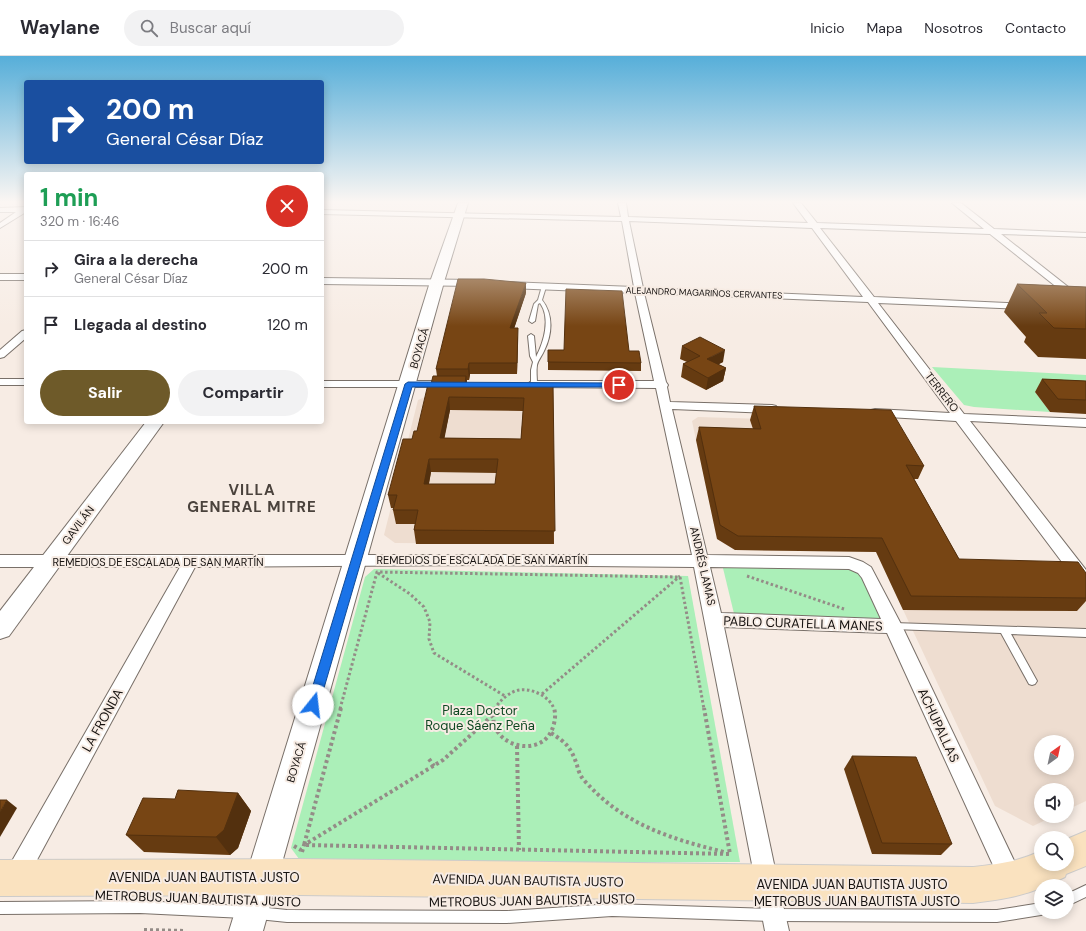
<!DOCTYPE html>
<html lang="es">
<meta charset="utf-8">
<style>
:root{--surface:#fff;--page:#f2f2f3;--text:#2b2b33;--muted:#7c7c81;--line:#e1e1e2;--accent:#6e5a29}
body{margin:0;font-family:"DM Sans",sans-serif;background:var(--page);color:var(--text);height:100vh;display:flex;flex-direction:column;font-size:15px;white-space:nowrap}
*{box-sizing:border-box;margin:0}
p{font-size:13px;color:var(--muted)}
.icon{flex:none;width:22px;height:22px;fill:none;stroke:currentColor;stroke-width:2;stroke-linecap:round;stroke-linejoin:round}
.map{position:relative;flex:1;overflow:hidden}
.side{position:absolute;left:24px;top:116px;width:300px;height:252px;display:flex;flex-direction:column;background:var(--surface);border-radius:4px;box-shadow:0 2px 10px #0003}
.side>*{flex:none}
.top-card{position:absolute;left:24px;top:24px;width:300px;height:84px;border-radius:4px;box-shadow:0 2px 10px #0003;background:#1a4fa0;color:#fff;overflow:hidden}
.needle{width:26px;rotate:33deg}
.controls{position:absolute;left:1034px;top:679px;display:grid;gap:8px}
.controls a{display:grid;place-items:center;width:40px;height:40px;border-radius:50%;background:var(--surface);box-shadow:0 2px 10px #0003;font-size:20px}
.pin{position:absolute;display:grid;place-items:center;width:34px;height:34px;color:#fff;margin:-17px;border:2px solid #fff;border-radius:50%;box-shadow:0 1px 4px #0007}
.me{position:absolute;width:44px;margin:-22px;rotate:16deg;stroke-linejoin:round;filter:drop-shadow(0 0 3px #0008)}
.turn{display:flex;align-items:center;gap:14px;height:84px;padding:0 16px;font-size:18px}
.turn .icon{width:52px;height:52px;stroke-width:2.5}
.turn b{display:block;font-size:28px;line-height:34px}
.round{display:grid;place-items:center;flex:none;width:42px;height:42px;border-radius:21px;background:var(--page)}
.head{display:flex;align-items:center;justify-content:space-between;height:68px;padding:0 16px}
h1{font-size:24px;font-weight:700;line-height:30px;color:#1e9e55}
.primary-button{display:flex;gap:8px;margin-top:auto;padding:8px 16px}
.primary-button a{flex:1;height:46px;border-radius:24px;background:var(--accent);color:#fff;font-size:16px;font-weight:700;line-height:46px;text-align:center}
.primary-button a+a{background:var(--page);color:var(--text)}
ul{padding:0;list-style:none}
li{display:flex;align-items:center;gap:12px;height:56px;padding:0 16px;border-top:1px solid var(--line)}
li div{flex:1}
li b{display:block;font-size:15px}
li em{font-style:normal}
header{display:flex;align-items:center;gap:24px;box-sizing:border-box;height:56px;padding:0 20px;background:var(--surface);border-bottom:1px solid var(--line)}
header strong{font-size:19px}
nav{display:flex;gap:22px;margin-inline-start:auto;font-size:14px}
.search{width:280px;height:36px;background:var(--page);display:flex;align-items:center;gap:10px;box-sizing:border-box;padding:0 14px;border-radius:22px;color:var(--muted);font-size:15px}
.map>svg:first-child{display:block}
.built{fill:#eeddd0;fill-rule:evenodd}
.green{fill:#abefb8}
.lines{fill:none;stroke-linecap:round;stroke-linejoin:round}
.lane-casing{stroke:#797069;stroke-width:2}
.street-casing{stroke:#797069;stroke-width:2}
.secondary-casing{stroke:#797069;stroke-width:2}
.primary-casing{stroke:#cccbca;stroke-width:2}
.path-far1{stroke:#948c87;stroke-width:3;stroke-dasharray:2.5 2.5;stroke-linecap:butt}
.path{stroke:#948c87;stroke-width:4;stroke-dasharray:3 3;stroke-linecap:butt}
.lane{fill:#fff;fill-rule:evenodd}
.street{fill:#fff;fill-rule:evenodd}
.secondary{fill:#fff;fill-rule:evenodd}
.primary{fill:#fae2bf;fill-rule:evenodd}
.wall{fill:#663b11;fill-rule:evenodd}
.shaded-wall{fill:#53300e}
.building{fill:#774514;stroke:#53300e;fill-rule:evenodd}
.route{fill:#1a73e8;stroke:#114b97}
.labels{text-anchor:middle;stroke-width:4;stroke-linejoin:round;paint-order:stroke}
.far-street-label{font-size:9px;fill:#161210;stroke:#f7ece4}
.street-label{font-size:11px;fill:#161210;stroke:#f7ece4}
.near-street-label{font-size:13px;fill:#161210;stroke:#f7ece4}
.near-park-label{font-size:13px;fill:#0e4822;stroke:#f7ece4}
.district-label{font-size:15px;font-weight:bold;letter-spacing:1px;fill:#4a423c;stroke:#f7ece4}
</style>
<header>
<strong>Waylane</strong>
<div class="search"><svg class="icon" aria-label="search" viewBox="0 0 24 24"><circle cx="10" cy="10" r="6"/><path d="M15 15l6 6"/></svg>Buscar aquí</div>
<nav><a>Inicio</a><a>Mapa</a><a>Nosotros</a><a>Contacto</a></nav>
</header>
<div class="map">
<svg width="1086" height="875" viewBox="0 0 1086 875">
<rect width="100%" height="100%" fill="#f7ece4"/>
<g class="built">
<path d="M428 340 553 341 554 488 395 487 384 479 418 344Z"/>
<path d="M698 361 886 367 918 423 900 422 951 516 1067 520 1086 547V745L1067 754V734H1041V760H1054L1033 770 995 750 876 496 735 494 717 483 692 365ZM1041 686H1067V712H1041Z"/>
</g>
<g class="green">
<path d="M932 311 1086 319V339L1035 336 1050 356 974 351 964 349Z"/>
<path d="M722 508 862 510 890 572 737 570Z"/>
<path d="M374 513 688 520 740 806 302 807 291 792 365 521Z"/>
</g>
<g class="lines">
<g class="lane-casing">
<g id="lane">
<path d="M542 230 546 231 542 244C554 259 552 279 544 295 542 300 538 304 537 309 536 315 537 322 537 328L534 330 531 328V314L533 306 530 300 528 280 531 278 534 280 536 301C544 286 551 262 540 247L538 248 535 265 532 267 529 265 534 248 538 244Z"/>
<path d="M893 567 1086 573V581L1011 578 1037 625 1035 628 1032 629 1029 628 1001 577 893 573 890 572 889 570 890 568Z"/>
<path d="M1086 829V841L1067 850V838Z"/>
<path d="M140 845 244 850 248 852 250 856 248 860 244 862 140 857 0 858V846Z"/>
<path d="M1041 847V856H1046L1045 857 1041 859 997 866 773 865 612 860 507 867 287 866 258 863 254 861 252 857 254 853 258 851 287 854 507 855 612 848 773 853 997 854Z"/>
</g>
</g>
<g class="street-casing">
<g id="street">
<path d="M618 147H626L628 161 808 167 793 147H801L817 167 984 173 952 147H961L994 173 1086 177V181L1001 178 1086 245V253L1083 252 990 178 820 172 874 241 1029 248 1031 250 1029 252 1026 253 878 247 964 358 1086 363V371L970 365 1086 514V532L1080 530 956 365 871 360 869 357 871 354 875 353 950 357 868 246 644 237 666 326 668 329 667 331 670 346 772 349 776 350 778 353 776 356 772 357 672 353 707 499 849 501 863 506 871 511 902 570 1019 815 1022 823 1019 831 1011 834 1003 831 887 577 724 571 778 827 789 875H765L694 511 478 509 195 511 24 828 16 831 8 828 5 820 8 812 180 511H0V499H692L656 332 534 331 530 330 528 328 530 326 534 325H654L635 237 507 232 502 229 507 226 634 231 622 165 322 158V154L621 161ZM629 165 812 172 863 241 643 232ZM710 511 849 513 858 517 862 522 881 563 721 557Z"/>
<path d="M26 151V156L0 172V167L16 156H0V152Z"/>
<rect x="0" y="218" width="26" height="6"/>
<path d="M322 222 476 224 481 227 476 230 322 228Z"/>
<path d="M26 274V282L4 301 0 302V294L22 275Z"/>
<rect x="0" y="323" width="26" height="6"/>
<path d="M322 325H447L451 326 453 328 451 330 447 331H322Z"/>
</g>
</g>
<g class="secondary-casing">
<g id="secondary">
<path d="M458 147H468L444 226 263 875H229L430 226Z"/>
<path d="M146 366H164L9 580 0 583V555Z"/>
</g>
</g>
<g class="primary-casing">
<path id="primary" d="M1086 775V810L1066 818 1065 821 1046 830H1041V832C1019 841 996 844 973 847L298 839 0 840V804L298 803 973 811C999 808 1017 806 1041 795V808H1067V783Z"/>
</g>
<g class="path-far1">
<path d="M378 517 410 538 424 551 430 566 429 583 434 597 505 640"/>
<path d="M747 520 844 553"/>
<path d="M542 638 680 520"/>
<path d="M340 653 377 516 680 521 704 653"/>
<path d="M494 653C500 645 506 639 515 635 529 630 550 640 554 653"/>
</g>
<g class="path">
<path d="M341 652 304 789 730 798 704 652"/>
<path d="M495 652C483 689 542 706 553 671 555 665 556 659 554 652"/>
<path d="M551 677C567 687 571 692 577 709 578 714 580 719 583 723 622 768 668 782 724 796"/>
<path d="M517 690 519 794"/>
<path d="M429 703 434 710"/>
<path d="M294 790 301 794"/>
<path d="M302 796 304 789 443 704 493 659"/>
<path d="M144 874 186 875"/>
</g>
<use href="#lane" class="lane"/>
<use href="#street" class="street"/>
<use href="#secondary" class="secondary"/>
<use href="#primary" class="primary"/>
</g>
<g class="wall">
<path d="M1017 228 1086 231V303L1038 301 1024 286 1026 281 1004 256Z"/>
<path d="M526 237 514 272 518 282 517 318H470L469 324H467V328H553L554 488H416L414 474 415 468H396L393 454 394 452H391L388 439 412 383 417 375 431 328 437 320 436 313ZM450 354 523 355 521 383 444 382ZM431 416 497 417 495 428H429Z"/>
<path d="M682 290 723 306 718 308 726 312 723 325 706 334 681 321 683 308 687 306 680 303Z"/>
<path d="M548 294 629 295 641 307V315L548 314Z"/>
<path d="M1042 323 1086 325V358L1050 356 1035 336Z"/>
<path d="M754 350 924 410 918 423H914L959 503 1086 517V545L1077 555 903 554 876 496 735 494 717 483 696 384 699 371 753 373 750 364Z"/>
<path d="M852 700 952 788 941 799 872 798 844 713Z"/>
<path d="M238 737 251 755 238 792 230 799 144 796 126 779 175 743Z"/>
</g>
<g class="shaded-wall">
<path d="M526 227V237L511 282 510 272Z"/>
<path d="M518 272V282L517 318V307Z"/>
<path d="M725 294 723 306 705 316 707 303Z"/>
<path d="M469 307 470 318 469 324 468 313Z"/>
<path d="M726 312 723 325 706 334 708 322Z"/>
<path d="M466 320 467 333 465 328Z"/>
<path d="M449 341 450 354 442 395 440 382Z"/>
<path d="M429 403 431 416 426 442 424 428Z"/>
<path d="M238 737 251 755 238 792 230 799 216 781Z"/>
<path d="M7 744 17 752 0 781V756Z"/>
</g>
<g class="building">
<path d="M458 223H484L526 227 510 272H518L517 307H469L468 313H436Z"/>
<path d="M1017 228 1086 231V273L1054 272 1039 257H1047Z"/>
<path d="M566 233 622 235 629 295H639L641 307 548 306V294H564Z"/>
<path d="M700 281 725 294 707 303 726 312 708 322 683 308 700 300 682 290Z"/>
<path d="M433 320H466L465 328H553L555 475 414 474 418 454H393L397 439H388L403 383H412L414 375H417L428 328H431ZM449 341 524 342 521 383 440 382ZM429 403H498L495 428H424Z"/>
<path d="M1042 323 1086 325V344L1058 343Z"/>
<path d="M754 350 891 354 924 410 906 409 959 503 1078 506 1086 517V542L911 540 882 482 738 480 720 469 699 371 761 373Z"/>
<path d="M852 700 916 701 952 788 882 787Z"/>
<path d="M178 734 238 737 224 774 216 781 126 779 143 742 175 743Z"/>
<path d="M0 744H7L0 756Z"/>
</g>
<linearGradient id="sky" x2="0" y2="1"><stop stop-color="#56aed9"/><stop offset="0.54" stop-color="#fbf6f3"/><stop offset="1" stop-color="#fbf6f3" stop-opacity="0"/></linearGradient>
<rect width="1086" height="270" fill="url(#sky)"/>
<path class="route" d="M408 326 619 327 623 329 619 331H412L319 649 317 653 313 655 309 653 307 649 405 328Z"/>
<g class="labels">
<g class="far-street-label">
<text transform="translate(704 237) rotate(2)" y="3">ALEJANDRO MAGARIÑOS CERVANTES</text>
</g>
<g class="street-label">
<text transform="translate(419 292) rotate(-74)" y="4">BOYACÁ</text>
<text transform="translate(942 336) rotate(52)" y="4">TERRERO</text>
<text transform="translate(78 469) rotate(-53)" y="4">GAVILÁN</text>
<text x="482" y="508">REMEDIOS DE ESCALADA DE SAN MARTÍN</text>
<text x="158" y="510">REMEDIOS DE ESCALADA DE SAN MARTÍN</text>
<text transform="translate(703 510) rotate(77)" y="4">ANDRÉS LAMAS</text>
<text transform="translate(296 706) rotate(-73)" y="4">BOYACÁ</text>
</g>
<g class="near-street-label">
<text transform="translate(803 567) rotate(2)" y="5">PABLO CURATELLA MANES</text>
<text transform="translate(102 664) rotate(-61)" y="5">LA FRONDA</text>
<text transform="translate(939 669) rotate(65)" y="5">ACHUPALLAS</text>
<text x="204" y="826">AVENIDA JUAN BAUTISTA JUSTO</text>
<text transform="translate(528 824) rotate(1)" y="5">AVENIDA JUAN BAUTISTA JUSTO</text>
<text x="852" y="833">AVENIDA JUAN BAUTISTA JUSTO</text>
<text transform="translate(198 842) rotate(2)" y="5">METROBUS JUAN BAUTISTA JUSTO</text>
<text transform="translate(532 844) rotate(-1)" y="5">METROBUS JUAN BAUTISTA JUSTO</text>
<text x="857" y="850">METROBUS JUAN BAUTISTA JUSTO</text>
</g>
<g class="near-park-label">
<text x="480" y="659">Plaza Doctor<tspan x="480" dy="15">Roque Sáenz Peña</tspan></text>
</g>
<g class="district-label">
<text x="252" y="439">VILLA<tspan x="252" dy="17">GENERAL MITRE</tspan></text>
</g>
</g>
</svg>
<div class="controls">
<a><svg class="needle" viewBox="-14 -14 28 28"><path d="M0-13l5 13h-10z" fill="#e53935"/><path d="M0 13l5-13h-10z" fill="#7c7c81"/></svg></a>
<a><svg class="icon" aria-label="sound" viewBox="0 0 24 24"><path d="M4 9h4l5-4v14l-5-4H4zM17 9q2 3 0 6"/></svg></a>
<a><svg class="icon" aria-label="search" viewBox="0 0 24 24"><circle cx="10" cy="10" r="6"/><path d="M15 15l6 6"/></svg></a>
<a><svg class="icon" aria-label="layers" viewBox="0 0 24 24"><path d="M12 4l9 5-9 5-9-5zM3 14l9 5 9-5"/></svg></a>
</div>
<div class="pin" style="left:619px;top:329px;background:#d93025"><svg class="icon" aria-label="arrive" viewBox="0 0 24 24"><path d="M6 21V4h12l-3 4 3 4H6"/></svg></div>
<svg class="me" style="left:313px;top:649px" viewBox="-20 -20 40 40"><circle r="19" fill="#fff"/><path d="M0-13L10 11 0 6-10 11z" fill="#1a73e8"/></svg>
<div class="top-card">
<div class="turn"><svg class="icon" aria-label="right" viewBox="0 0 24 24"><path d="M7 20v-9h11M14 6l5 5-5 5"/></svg><div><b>200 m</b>General César Díaz</div></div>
</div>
<section class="side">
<div class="head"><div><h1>1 min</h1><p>320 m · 16:46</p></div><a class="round" style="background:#d93025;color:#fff"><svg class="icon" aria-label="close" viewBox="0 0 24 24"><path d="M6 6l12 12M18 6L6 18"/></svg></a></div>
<ul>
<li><svg class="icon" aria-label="right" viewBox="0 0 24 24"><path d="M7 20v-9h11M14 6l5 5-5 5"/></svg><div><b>Gira a la derecha</b><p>General César Díaz</p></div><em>200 m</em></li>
<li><svg class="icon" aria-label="arrive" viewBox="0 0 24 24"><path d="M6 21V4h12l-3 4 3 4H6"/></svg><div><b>Llegada al destino</b></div><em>120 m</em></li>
</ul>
<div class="primary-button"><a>Salir</a><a>Compartir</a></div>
</section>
</div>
